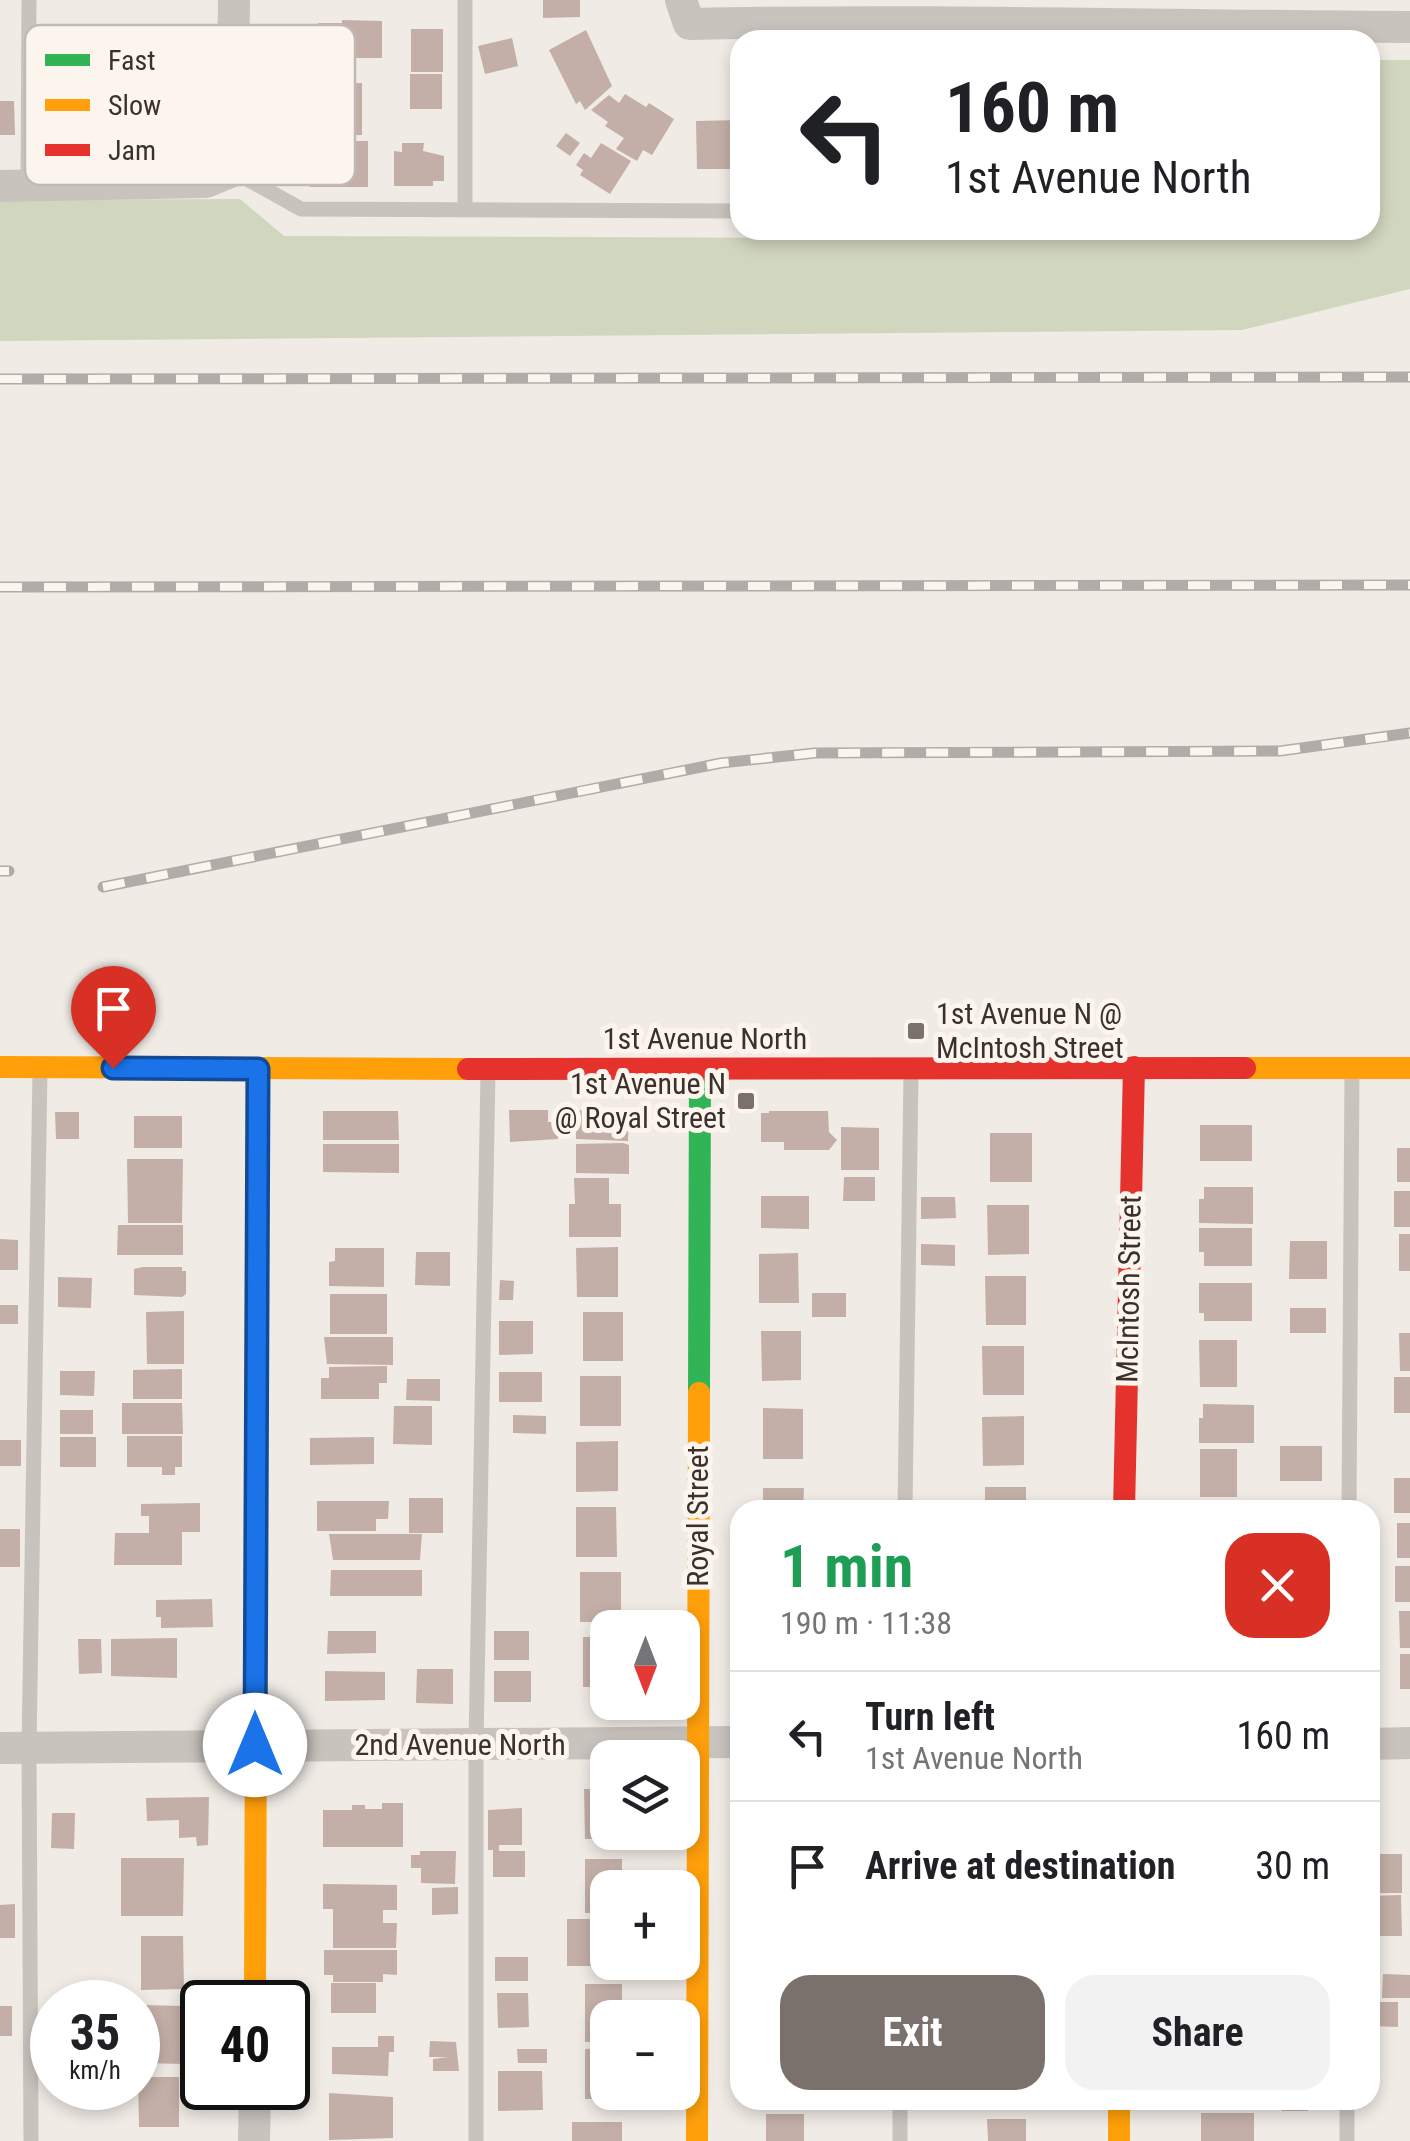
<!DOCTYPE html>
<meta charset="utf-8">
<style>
:root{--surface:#fff;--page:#f2f2f2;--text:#202124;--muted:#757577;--line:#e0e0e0;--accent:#7a716c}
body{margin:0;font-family:"Roboto Condensed",sans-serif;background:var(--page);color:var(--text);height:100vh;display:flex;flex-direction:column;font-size:38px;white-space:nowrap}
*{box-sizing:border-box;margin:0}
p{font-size:32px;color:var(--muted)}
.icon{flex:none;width:55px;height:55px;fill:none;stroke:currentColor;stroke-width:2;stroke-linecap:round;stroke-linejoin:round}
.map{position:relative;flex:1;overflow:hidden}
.sheet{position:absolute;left:730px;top:1500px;width:650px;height:610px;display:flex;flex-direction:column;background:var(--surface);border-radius:30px;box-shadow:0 5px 15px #0003}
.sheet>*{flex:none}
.top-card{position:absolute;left:730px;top:30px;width:650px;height:210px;border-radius:30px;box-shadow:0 5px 15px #0003;background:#fff;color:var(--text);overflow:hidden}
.needle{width:65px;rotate:180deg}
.buttons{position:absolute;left:590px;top:1610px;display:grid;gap:20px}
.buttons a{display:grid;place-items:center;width:110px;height:110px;border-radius:20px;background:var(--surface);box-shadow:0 5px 15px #0003;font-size:50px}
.speed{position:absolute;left:30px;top:1980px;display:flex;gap:20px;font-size:50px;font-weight:700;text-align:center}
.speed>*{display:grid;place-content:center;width:130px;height:130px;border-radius:50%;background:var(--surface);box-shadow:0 5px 15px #0003;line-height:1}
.speed small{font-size:25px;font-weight:400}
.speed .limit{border:5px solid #111;border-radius:15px;background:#fff;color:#111}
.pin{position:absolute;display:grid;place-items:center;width:85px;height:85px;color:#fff;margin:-102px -42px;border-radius:50% 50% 50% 0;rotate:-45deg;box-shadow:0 0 10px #0007}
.pin .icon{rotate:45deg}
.me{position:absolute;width:110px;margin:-55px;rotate:0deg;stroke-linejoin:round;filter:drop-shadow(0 0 8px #0008)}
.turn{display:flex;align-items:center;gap:35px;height:210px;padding:0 50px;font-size:45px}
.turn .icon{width:130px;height:130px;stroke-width:2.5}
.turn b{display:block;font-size:70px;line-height:85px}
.round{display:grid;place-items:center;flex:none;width:105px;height:105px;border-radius:30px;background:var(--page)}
.headline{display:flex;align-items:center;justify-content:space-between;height:170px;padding:0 50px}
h1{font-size:60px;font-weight:700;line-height:75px;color:#1e9e55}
.button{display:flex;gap:20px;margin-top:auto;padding:20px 50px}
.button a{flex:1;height:115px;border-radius:30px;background:var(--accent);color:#fff;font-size:40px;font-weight:700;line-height:115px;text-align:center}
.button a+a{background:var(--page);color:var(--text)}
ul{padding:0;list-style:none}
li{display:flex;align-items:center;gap:30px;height:130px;padding:0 50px;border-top:2px solid var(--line)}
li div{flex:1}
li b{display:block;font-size:38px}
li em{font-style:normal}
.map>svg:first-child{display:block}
.green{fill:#d1d6bf}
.building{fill:#c3afa7}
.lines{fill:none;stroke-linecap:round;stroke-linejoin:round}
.lane{stroke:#c9c3be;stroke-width:15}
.street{stroke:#c9c3be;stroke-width:32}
.fast{stroke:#30b455;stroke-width:22}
.slow{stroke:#ff9f0a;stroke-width:22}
.jam{stroke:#e5322d;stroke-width:22}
.rail-casing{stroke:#b1aca8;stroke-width:11}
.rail{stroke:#fbf5ee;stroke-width:8;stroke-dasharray:22;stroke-linecap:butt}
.route-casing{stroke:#114b97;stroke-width:25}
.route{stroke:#1a73e8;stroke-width:18}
.poi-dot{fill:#7a716c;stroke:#fbf5ee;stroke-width:4}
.labels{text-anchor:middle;stroke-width:10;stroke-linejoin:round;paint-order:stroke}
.poi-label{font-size:30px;fill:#3b302b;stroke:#fbf5ee;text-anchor:start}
.street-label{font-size:30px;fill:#3b302b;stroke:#fbf5ee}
.key{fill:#fbf5ee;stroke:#c1bab4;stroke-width:2.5}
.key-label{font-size:28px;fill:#3b302b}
</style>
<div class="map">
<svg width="1410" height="2141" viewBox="0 0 1410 2141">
<rect width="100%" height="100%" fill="#f0ebe5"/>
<path class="green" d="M1370 60H1410V289L1242 330 0 341V200L240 199 284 236 1082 239 1098 230H1370Z"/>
<g class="building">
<path d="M543 0H580V17L543 18Z"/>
<path d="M342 20 382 21V58H356V69L318 68V23H342Z"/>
<rect x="411" y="29" width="32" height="43"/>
<path d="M586 30 612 86 585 110 580 101 576 104 549 50Z"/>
<path d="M512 38 518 66 485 74 478 46Z"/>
<rect x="410" y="74" width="32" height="35"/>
<path d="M362 83V135L320 136V84Z"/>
<path d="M625 94 646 107 649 103 674 119 652 155 643 150 637 161 616 149 624 138 605 126 608 122 591 110 609 95 619 103Z"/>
<path d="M0 101H14L15 135H0Z"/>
<path d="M740 120V169H697L696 121Z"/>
<path d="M566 133 580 143 570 156 556 146Z"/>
<path d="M320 141H368V187H310V162H320Z"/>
<path d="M402 143H424L423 151 444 156V181H433V186H394V151L402 152Z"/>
<path d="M601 143 631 161 610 194 580 175 583 170 576 165 584 153 591 158Z"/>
<path d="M509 1110H548V1122H558V1139L510 1142Z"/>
<path d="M576 1110 629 1112 628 1141 576 1139Z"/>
<path d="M323 1111H398L399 1140H323Z"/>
<path d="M769 1111H828L829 1132 837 1140 829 1150H784V1142H761V1113H769Z"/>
<path d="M55 1112H79V1139H56Z"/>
<rect x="134" y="1116" width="48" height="32"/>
<rect x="1200" y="1125" width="52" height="36"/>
<path d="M841 1127 879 1128V1170H841Z"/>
<rect x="990" y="1133" width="42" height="49"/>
<path d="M623 1143 629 1145V1174L576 1173V1144Z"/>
<path d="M323 1144H399V1173L323 1172Z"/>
<rect x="1397" y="1148" width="13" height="34"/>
<path d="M127 1159H183L182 1223H128Z"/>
<path d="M844 1177H875V1201H843Z"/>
<path d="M574 1178H609V1204H621V1237H569V1204H575Z"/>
<path d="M1204 1187H1253V1224L1199 1223V1199H1204Z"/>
<rect x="1394" y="1191" width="16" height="36"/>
<path d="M761 1196H809V1229L761 1228Z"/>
<path d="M921 1197H955L956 1218 921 1219Z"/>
<path d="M987 1205H1029V1254L988 1255Z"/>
<path d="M118 1225H183V1255H117Z"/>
<path d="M1199 1228H1252V1266H1204V1252H1199Z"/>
<rect x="1399" y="1234" width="11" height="37"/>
<path d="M0 1239 18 1240V1270H0Z"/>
<path d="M1290 1241H1327V1279H1289Z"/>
<path d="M921 1244 955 1245V1266L921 1265Z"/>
<path d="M618 1247V1297H577L576 1248Z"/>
<path d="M335 1248H384V1287L329 1286V1262L335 1261Z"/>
<path d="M416 1252H450V1286L415 1285Z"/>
<path d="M798 1253 799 1303H759V1254Z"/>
<path d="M143 1267H182V1271H186V1294L182 1297 134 1295V1269Z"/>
<path d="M985 1276H1026V1325H986Z"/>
<path d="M58 1277 92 1278 91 1308 58 1307Z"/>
<path d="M500 1280 514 1281 513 1300H499Z"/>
<path d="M1199 1283H1252V1321H1204V1313H1199Z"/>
<rect x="812" y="1293" width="34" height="24"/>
<rect x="330" y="1294" width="57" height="40"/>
<rect x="0" y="1305" width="18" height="19"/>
<rect x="1290" y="1308" width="36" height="25"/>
<path d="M184 1311V1364H147L146 1312Z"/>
<rect x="583" y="1312" width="40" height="49"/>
<path d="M499 1321H533V1354L499 1355Z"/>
<path d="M761 1331H801V1380L762 1381Z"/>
<path d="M1399 1333H1410V1371H1400Z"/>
<path d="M324 1337H393V1365L327 1364Z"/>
<path d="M1199 1340H1237V1387H1200Z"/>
<path d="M982 1346H1024V1395H983Z"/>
<path d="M387 1366V1383H379V1399H321V1378H329V1367Z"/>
<path d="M182 1369V1399H133V1370Z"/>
<path d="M60 1371H95L94 1396 60 1395Z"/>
<rect x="499" y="1372" width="43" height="30"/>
<rect x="580" y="1376" width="41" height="50"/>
<rect x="1394" y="1377" width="16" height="36"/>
<path d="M407 1379H440V1401L406 1400Z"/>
<path d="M122 1403H182L183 1434H122Z"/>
<path d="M1203 1404 1254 1405V1443H1199V1418H1203Z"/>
<path d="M394 1406H432V1445L393 1444Z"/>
<path d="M763 1408 803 1409V1459H763Z"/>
<rect x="60" y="1410" width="33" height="24"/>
<path d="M513 1415 546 1416V1434L513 1433Z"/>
<path d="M1024 1416V1465L983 1466 982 1417Z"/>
<path d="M127 1436H182V1467H175V1475H162V1467H127Z"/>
<rect x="60" y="1437" width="36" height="30"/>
<path d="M374 1437V1464L310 1465V1438Z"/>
<rect x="0" y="1440" width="21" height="26"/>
<path d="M618 1441V1491L576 1492V1442Z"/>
<rect x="1280" y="1446" width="42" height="35"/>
<rect x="1200" y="1449" width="37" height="48"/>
<rect x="1394" y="1478" width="16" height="35"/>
<rect x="985" y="1487" width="41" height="23"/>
<path d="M763 1488H804L803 1510H763Z"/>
<rect x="409" y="1498" width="34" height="35"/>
<path d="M317 1501H389L388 1519H376V1531H317Z"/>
<rect x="1278" y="1501" width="40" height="9"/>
<path d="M200 1503V1532H182V1565H114L115 1533H149V1516H141V1504Z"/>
<path d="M576 1507H616L617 1557H576Z"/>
<rect x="1397" y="1523" width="13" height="35"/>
<rect x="0" y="1529" width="20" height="38"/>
<path d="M329 1534H422L420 1560H333Z"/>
<rect x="1395" y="1566" width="15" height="36"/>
<path d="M331 1570H422V1596H330Z"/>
<rect x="580" y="1572" width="41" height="50"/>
<path d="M212 1599 213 1627 161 1628V1617H156V1600Z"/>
<path d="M1399 1611H1410V1648H1400Z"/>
<path d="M328 1631H376V1653L327 1654Z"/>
<rect x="494" y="1631" width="35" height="29"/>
<rect x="583" y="1637" width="25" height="50"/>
<path d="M177 1638V1678L111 1676V1639Z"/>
<path d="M78 1639H101L102 1673 79 1674Z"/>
<rect x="1400" y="1654" width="10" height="35"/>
<path d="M417 1669H453V1704L416 1703Z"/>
<path d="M325 1671 385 1672V1700L325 1701Z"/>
<rect x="494" y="1671" width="37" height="31"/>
<path d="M584 1789H608V1832H622V1839H585Z"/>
<path d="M209 1797 208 1845 197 1846 196 1837 179 1838V1820L147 1821 146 1798Z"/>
<path d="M382 1803H403V1847H323V1810H352V1805H365V1809H382Z"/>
<path d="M522 1808V1845H499V1851H525V1877H493V1850H488V1810Z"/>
<path d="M52 1813H75L74 1849 51 1848Z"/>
<path d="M420 1851H456L455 1884 421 1883V1868H411V1855H420Z"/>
<rect x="1370" y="1854" width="32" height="39"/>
<path d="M121 1858H184L183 1916H121Z"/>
<path d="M585 1859H622V1888H608V1913H585Z"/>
<path d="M323 1884 397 1885V1910H383V1923H397L396 1948H333V1909H323Z"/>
<path d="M458 1887V1914L432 1915V1888Z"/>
<path d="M1401 1895 1402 1936H1370V1896Z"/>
<path d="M15 1904V1938H0V1905Z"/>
<rect x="567" y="1919" width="41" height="47"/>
<path d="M141 1936H183L184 1989 141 1990Z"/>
<path d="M324 1950H397V1975L383 1974V1982H333V1975H324Z"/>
<rect x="495" y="1957" width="33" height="24"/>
<path d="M1383 1974 1410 1975V1998H1382Z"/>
<rect x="331" y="1983" width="45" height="30"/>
<path d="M585 1984H622V2018H608V2042H585Z"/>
<path d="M497 1993H528L529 2027 498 2028Z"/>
<path d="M1370 2002H1398V2027L1370 2026Z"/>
<path d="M143 2005 182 2006 185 2064 142 2063Z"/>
<rect x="0" y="2006" width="12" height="30"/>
<path d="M378 2036H394V2052H389L388 2076 332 2074V2047H378Z"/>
<path d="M430 2041 456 2042 459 2071H433V2059L448 2057H429Z"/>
<path d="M608 2048V2092H622V2098L585 2099V2049Z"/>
<path d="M517 2049H547V2063H518Z"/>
<path d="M498 2071H542L543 2110 498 2111Z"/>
<path d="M138 2077H179V2127H139Z"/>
<path d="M329 2093 393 2097V2138L329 2140Z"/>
<rect x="766" y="2100" width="37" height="10"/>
<rect x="1282" y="2100" width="26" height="11"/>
<rect x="1201" y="2113" width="53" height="28"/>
<rect x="766" y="2114" width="38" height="27"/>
<path d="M987 2119H1026V2141H988Z"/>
<rect x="572" y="2122" width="50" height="19"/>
</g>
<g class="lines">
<g class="lane">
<path d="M465 0V209"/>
<path d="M232 167 233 171 301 209 740 211"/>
<path d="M28 186 29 0"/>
<path d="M905 1510 911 1072"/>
<path d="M1349 1510 1352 1072"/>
<path d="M31 2141 29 1748 40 1070"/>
<path d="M476 2141V1745L488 1072"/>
<path d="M900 2141V2100"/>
<path d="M1347 2141V2100"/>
</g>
<g class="street">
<path d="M681 0 689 24C930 19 1170 26 1410 27"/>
<path d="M232 157 234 0"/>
<path d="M0 186 206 182 233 171"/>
<path d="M1370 1744 1410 1743"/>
<path d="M0 1748 740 1742"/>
<path d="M254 2141 255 2088"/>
</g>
<path class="fast" d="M699 1393 700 1070"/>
<g class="slow">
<path d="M0 1067 468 1069"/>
<path d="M1245 1068H1410"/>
<path d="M255 2002 258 1069"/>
<path d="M1119 2100V2141"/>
<path d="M697 2141 699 1393"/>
</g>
<g class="jam">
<path d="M468 1069 1245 1068"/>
<path d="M1124 1510 1134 1067"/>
</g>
<g class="rail-casing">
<g id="rail">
<path d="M0 379 1410 377"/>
<path d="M0 587 1410 585"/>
<path d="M0 871H9"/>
<path d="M103 887 721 763 815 753 1280 751 1410 733"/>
</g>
</g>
<use href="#rail" class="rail"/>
</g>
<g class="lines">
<g class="route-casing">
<path id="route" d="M113 1068 258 1069 255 1745"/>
</g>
<use href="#route" class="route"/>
</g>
<g class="poi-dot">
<rect x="906" y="1021" width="20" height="20" rx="5"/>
<rect x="736" y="1091" width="20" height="20" rx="5"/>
</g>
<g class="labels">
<g class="poi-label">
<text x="936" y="1024">1st Avenue N @<tspan x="936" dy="34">McIntosh Street</tspan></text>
<text x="726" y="1094" text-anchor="end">1st Avenue N<tspan x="726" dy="34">@ Royal Street</tspan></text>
</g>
<g class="street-label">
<text x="705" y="1049">1st Avenue North</text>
<text transform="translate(1129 1289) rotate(-89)" y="10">McIntosh Street</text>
<text transform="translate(698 1516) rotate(-90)" y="10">Royal Street</text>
<text x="460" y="1755">2nd Avenue North</text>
</g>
</g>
<rect x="25" y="25" width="330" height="160" rx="15" class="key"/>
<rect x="45" y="54" width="45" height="12" fill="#30b455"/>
<rect x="45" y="99" width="45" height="12" fill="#ff9f0a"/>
<rect x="45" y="144" width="45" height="12" fill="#e5322d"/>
<g class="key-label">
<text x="108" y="70">Fast</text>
<text x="108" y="115">Slow</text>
<text x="108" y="160">Jam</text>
</g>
</svg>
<div class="buttons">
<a><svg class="needle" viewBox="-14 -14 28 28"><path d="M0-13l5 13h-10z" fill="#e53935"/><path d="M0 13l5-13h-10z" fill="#757577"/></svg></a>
<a><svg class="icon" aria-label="layers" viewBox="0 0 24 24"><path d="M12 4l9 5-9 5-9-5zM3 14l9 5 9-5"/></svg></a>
<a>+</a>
<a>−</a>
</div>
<div class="speed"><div>35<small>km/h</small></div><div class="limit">40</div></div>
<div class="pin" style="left:113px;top:1068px;background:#d93025"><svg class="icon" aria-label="arrive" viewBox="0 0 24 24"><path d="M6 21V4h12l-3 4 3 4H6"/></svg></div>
<svg class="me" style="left:255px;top:1745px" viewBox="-20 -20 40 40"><circle r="19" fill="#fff"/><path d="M0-13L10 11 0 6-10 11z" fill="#1a73e8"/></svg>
<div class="top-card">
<div class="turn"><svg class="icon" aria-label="left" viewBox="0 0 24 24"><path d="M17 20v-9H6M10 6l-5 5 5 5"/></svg><div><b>160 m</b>1st Avenue North</div></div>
</div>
<section class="sheet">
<div class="headline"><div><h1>1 min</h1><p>190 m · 11:38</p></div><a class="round" style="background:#d93025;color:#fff"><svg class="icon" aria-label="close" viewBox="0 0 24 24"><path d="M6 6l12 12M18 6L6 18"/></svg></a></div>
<ul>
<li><svg class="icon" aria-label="left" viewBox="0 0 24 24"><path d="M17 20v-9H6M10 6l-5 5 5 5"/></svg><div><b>Turn left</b><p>1st Avenue North</p></div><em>160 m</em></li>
<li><svg class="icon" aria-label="arrive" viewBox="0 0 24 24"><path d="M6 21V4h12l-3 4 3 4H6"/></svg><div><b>Arrive at destination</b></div><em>30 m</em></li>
</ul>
<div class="button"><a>Exit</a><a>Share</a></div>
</section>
</div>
